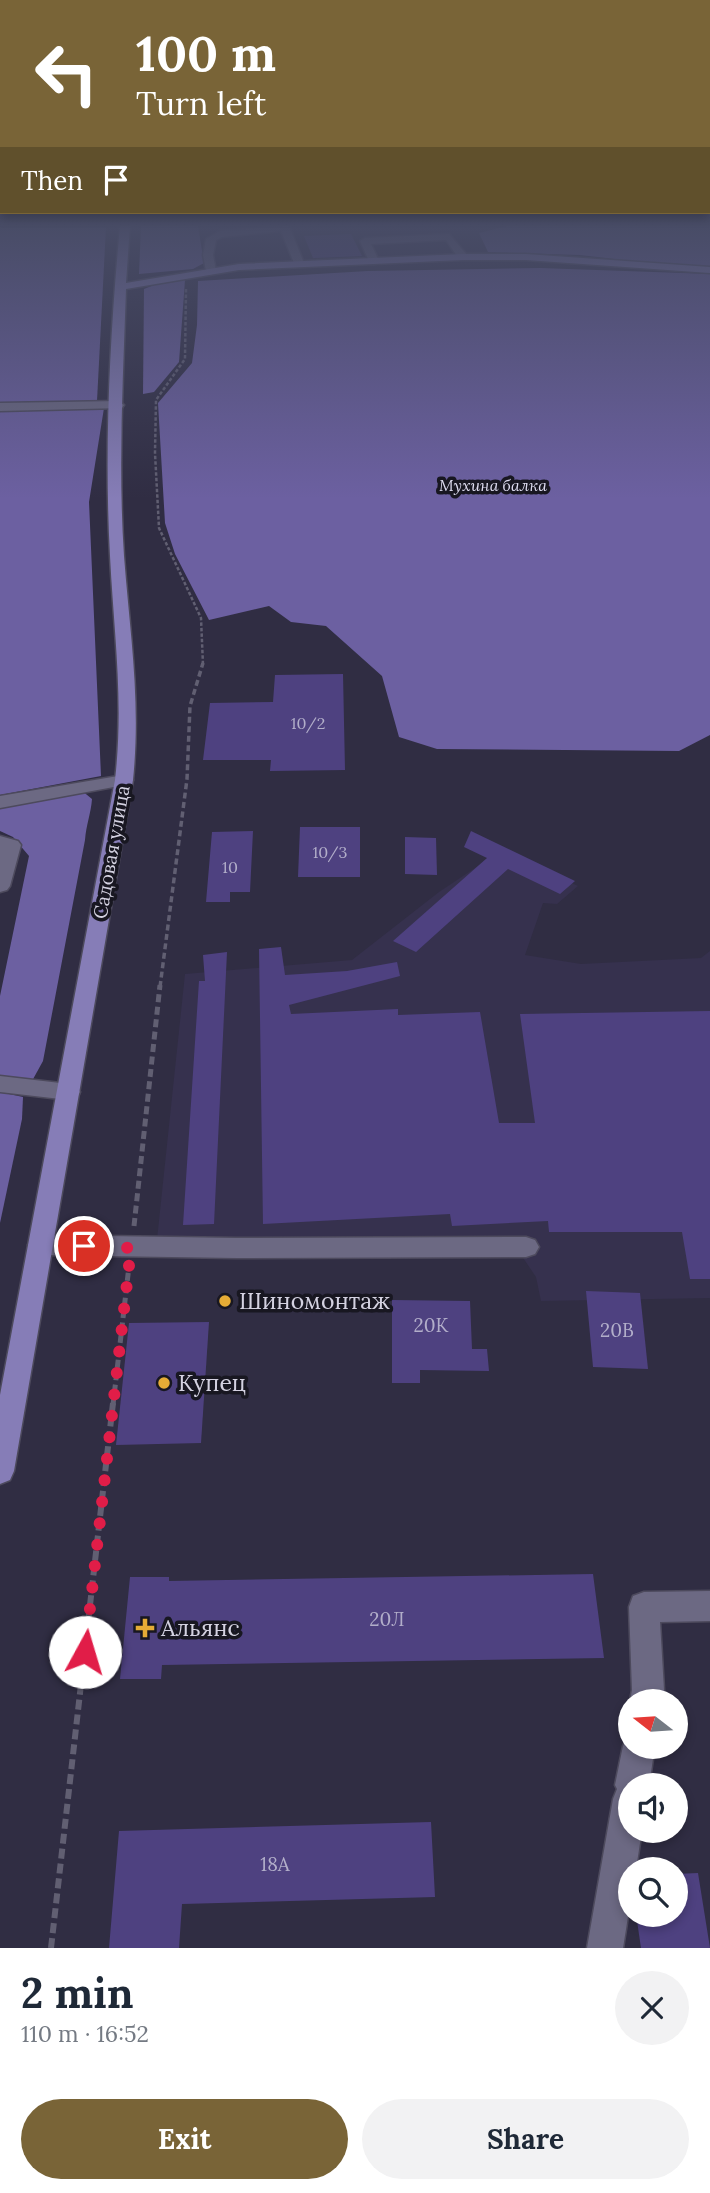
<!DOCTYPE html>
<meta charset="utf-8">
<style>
:root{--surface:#fff;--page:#f2f2f3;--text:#1f2937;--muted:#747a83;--accent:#796437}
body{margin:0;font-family:Lora,serif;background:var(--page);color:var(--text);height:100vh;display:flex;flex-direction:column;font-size:26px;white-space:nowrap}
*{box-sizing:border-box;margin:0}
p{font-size:23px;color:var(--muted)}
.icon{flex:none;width:38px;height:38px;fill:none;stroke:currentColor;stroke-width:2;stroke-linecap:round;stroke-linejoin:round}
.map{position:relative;height:1948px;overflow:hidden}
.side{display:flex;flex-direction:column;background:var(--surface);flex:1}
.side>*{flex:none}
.hud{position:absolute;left:0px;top:0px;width:710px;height:214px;box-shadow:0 4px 10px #0003;background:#796437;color:#fff;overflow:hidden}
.needle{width:46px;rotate:287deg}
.buttons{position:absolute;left:618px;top:1689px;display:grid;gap:14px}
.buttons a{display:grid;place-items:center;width:70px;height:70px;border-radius:50%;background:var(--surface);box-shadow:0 4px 10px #0003;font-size:35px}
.pin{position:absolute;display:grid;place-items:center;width:60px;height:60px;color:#fff;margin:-30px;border:4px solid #fff;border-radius:50%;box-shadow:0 2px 7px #0007}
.me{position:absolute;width:77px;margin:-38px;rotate:6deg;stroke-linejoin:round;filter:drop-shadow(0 0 5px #0008)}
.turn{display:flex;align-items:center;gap:24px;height:147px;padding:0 21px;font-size:32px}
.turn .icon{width:91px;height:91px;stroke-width:2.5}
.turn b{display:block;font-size:49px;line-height:60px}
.then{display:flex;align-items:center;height:66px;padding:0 21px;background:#0003;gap:14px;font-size:26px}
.round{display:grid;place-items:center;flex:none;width:74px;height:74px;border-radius:37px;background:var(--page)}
.overview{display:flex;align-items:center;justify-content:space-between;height:119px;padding:0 21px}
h1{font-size:42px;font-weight:800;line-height:52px}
.button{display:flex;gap:14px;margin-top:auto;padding:14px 21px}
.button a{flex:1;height:80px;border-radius:42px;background:var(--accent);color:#fff;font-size:28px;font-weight:800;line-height:80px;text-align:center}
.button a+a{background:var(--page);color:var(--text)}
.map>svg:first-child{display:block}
.built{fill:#36314e}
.forest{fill:#6c60a1}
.building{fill:#4e4180}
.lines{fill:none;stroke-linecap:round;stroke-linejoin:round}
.minor-casing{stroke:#4d4a5d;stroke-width:3}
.major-casing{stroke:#4d4a5d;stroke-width:3}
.path-far3{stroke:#615f72;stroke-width:2.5;stroke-dasharray:3.5 2;stroke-linecap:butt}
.path-far2{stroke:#615f72;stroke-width:3.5;stroke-dasharray:6 3.5;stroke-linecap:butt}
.path-far1{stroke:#615f72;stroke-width:5;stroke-dasharray:8 4.5;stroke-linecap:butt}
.path{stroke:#615f72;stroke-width:6;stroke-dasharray:10 5;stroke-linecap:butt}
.minor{fill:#6c6983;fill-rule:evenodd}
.major{fill:#867db7;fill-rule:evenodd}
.route{stroke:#e11d48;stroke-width:12;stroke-dasharray:0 21.6}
.poi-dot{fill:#e6ac36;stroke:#181721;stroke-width:2.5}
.labels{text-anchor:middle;stroke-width:7;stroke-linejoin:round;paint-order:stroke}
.far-park-label{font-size:16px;font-style:italic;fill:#dedcf0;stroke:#181721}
.number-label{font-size:16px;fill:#b2aec9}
.street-label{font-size:19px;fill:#d4d2e1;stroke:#181721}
.near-number-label{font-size:19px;fill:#b2aec9}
.near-poi-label{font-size:23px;fill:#d4d2e1;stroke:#181721;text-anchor:start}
</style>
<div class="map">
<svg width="710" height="1948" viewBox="0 0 710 1948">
<rect width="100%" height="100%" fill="#302d43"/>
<path class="built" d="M502 850 578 886 557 904 543 903 525 955 581 964 701 958 710 951V1298L541 1301 536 1277 511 1240 156 1249 185 974 352 960 439 892Z"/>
<g class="forest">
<path d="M141 226H198L204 263 193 269 139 274Z"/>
<path d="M507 226H710V270L580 255 488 252 479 233Z"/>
<path d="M106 227 97 401 0 404V228Z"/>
<path d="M540 268 710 274V735L679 751 437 749 399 737 382 676 326 626 291 622 269 606 209 620 175 554 165 523 158 403 192 363 197 325 198 281 368 271Z"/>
<path d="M185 280 179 362 154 392 143 394 144 289 154 285Z"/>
<path d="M104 408 89 502 101 776 0 795V411Z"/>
<path d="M81 790 92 799C91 813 86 825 85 840L43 1061 32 1081 0 1076V996L29 856 13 837 0 831V808Z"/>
<path d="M0 1092 23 1097 22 1119 0 1223Z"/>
</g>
<g class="building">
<path d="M351 234 362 256 313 258 304 236Z"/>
<path d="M343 674 345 770 270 771 271 760H203L210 703 273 702 275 675Z"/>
<path d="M300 827H360V877H298Z"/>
<path d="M253 831 250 892H230V902H206L212 832Z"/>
<path d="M471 831 575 881 560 894 508 869 416 952 393 941 487 858 464 847Z"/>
<path d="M405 837 436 838 437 875 405 874Z"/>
<path d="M281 947 285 975 347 971 397 962 400 976 289 1005 291 1014 398 1009V1015L480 1012 499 1123H535L520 1014 710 1011V1279H690L682 1232H549L548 1221 452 1226 450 1214 263 1224 259 949Z"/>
<path d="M227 952 214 1224 183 1225 199 981H205L203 955Z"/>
<path d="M586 1291 640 1293 648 1369 593 1367Z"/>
<path d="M392 1300 470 1301 472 1349H487L489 1371 420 1370V1383H392Z"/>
<path d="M209 1322 201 1443 116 1445 129 1323Z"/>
<path d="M593 1574 604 1658 162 1665 161 1679H120L130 1577H169V1581Z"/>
<path d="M431 1822 435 1897 182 1904 179 1948H109L119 1831Z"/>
<path d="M698 1873 710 1948H641L636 1914H676V1874Z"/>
</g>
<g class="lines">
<g class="minor-casing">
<g id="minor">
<path d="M289 226 304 263 303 265 294 263 281 231 222 237 216 240 213 255 216 271 211 274 206 271 203 255 206 239 220 231Z"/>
<path d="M449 234 467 255V259H459L446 240 371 244 379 261 374 264 369 261 360 241 365 238Z"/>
<path d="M118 401 124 405 122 408 0 411V403Z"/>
<path d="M124 775 130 776 133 780 130 784 0 808V796Z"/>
<path d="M0 836 18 841 21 845 10 886 7 890 0 892Z"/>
<path d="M0 1076 69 1084 77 1086 80 1092 77 1098 69 1100 0 1092Z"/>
<path d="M41 1235 236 1238 526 1237 535 1240 539 1247 535 1254 526 1257 236 1258 41 1255 32 1252 28 1245 32 1238Z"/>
<path d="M710 1591V1621L660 1622 664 1690 662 1701H630L632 1690 629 1607 633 1596 644 1592Z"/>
<path d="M630 1733V1746H655L649 1785H630V1830H642L636 1869H630V1904L623 1948H587L613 1799 617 1789 615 1785 623 1746Z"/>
</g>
</g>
<g class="major-casing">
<path id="major" d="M120 226H130L126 283 239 264 463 254H526L710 267V273L526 260H463L239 270 126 289C123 378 118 467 124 556 130 635 141 701 133 780L14 1471 10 1480 0 1484V1395L115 780C124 701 114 635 110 556 104 448 110 333 120 226Z"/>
</g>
<path class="path-far3" d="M186 289 185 359 156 400 155 453 159 528 201 618 203 665"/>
<path class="path-far2" d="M160 987 187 779 190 706 203 663"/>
<g class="path-far1">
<path d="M134 1226 160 985"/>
<path d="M113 1405 129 1266"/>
</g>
<path class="path" d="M51 1948 113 1403"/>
<use href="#minor" class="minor"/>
<use href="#major" class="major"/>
</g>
<linearGradient id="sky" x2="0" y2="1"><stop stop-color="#1a1925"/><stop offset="0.45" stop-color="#484c66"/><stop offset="1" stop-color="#484c66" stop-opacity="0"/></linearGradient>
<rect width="710" height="499" fill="url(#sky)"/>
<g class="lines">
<path class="route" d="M84 1246 131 1248 85 1652"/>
</g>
<g class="poi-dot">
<circle cx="225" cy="1301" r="7"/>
<circle cx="164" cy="1383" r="7"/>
<path d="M141.5 1617.5h7v7h7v7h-7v7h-7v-7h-7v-7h7z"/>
</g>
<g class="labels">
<g class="far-park-label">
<text x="493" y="491">Мухина балка</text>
</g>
<g class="number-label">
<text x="308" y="729">10/2</text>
<text x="330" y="858">10/3</text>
<text x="230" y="873">10</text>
</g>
<g class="street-label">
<text transform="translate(111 852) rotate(-80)" y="7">Садовая улица</text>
</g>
<g class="near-number-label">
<text x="431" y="1332">20К</text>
<text x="617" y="1337">20В</text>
<text x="387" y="1626">20Л</text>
<text x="275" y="1871">18А</text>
</g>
<g class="near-poi-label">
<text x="239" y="1309">Шиномонтаж</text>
<text x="178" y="1391">Купец</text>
<text x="161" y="1636">Альянс</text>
</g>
</g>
</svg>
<div class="buttons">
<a><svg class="needle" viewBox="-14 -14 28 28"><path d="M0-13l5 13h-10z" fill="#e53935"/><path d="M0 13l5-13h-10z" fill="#747a83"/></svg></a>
<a><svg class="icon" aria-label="sound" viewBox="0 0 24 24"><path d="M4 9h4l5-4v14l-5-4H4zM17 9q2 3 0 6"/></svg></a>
<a><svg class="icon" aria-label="search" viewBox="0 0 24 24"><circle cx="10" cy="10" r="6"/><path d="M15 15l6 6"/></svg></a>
</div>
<div class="pin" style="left:84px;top:1246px;background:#d93025"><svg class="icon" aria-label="arrive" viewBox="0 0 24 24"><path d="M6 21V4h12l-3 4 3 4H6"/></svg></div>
<svg class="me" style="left:85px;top:1652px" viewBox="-20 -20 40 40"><circle r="19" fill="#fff"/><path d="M0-13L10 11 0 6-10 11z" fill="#e11d48"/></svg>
<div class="hud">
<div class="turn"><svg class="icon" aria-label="left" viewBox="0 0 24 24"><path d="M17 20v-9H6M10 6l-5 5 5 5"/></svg><div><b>100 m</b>Turn left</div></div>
<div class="then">Then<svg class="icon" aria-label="arrive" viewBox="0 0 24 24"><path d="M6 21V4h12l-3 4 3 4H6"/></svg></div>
</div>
</div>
<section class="side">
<div class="overview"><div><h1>2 min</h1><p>110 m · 16:52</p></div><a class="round"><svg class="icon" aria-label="close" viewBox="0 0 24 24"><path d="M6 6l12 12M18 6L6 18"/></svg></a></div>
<div class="button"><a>Exit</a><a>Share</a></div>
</section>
